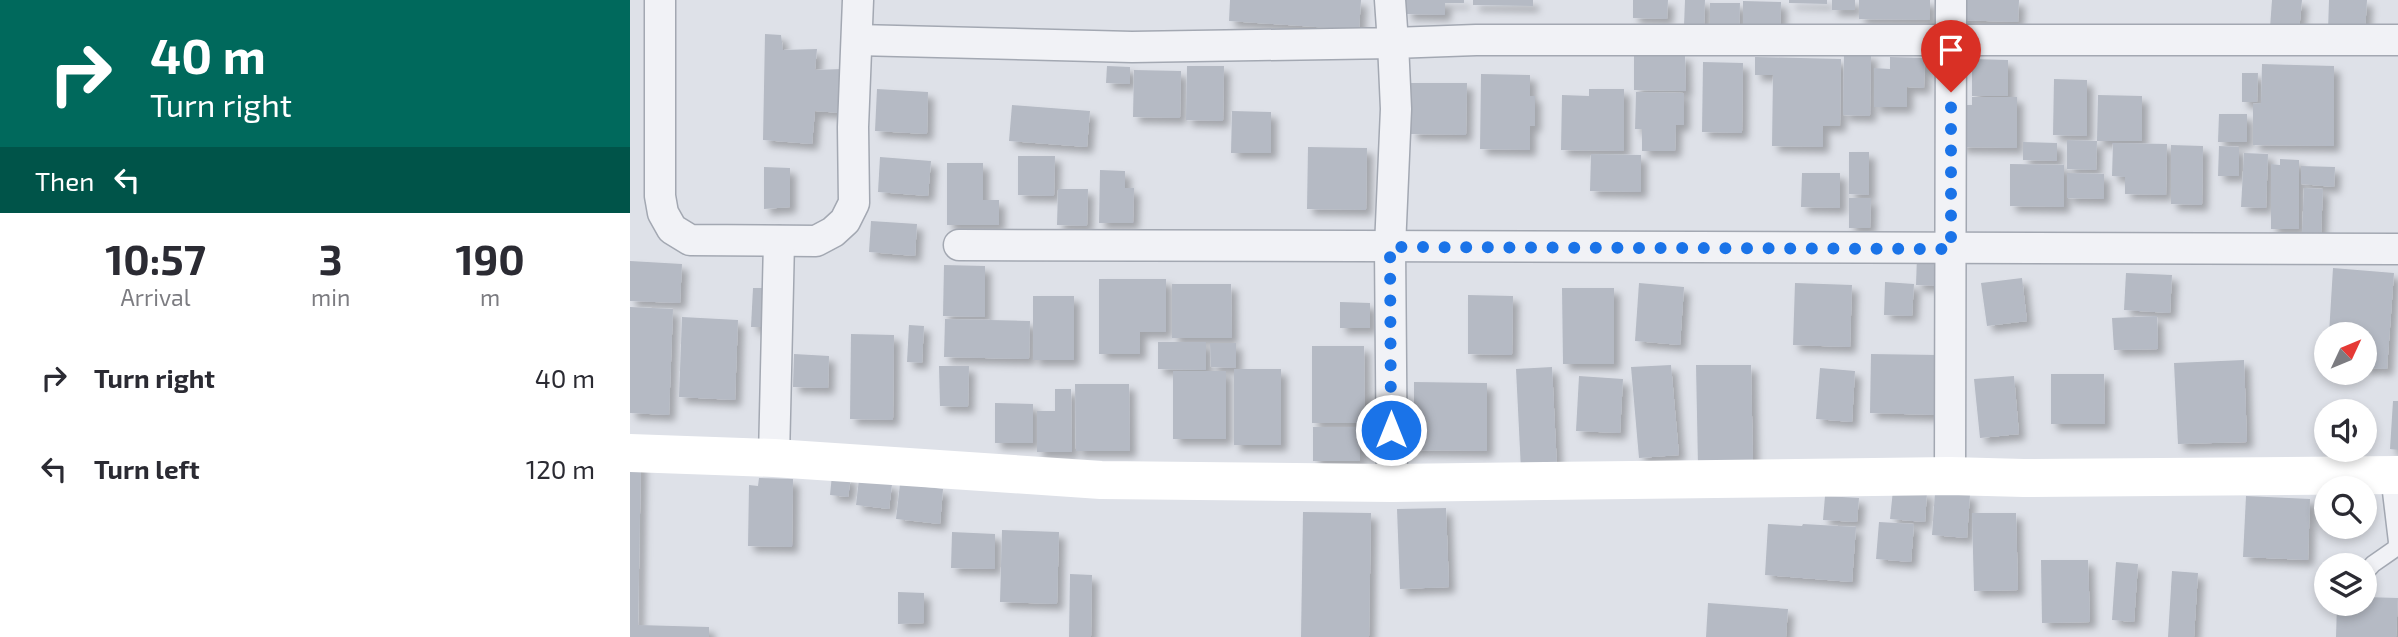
<!DOCTYPE html>
<style>
:root{--surface:#fff;--page:#f2f2f3;--text:#2b2b33;--muted:#7c7c81}
body{margin:0;font-family:"Exo 2",sans-serif;background:var(--page);color:var(--text);height:100vh;display:flex;flex-direction:column;font-size:26px;white-space:nowrap}
*{box-sizing:border-box;margin:0}
p{font-size:23px;color:var(--muted)}
.icon{flex:none;width:38px;height:38px;fill:none;stroke:currentColor;stroke-width:2;stroke-linecap:round;stroke-linejoin:round}
.map{position:relative;flex:1;overflow:hidden}
.side{display:flex;flex-direction:column;background:var(--surface);width:630px}
.side>*{flex:none}
.top-card{background:#00695c;color:#fff;overflow:hidden}
.needle{width:46px;rotate:46deg}
.tools{position:absolute;left:1684px;top:322px;display:grid;gap:14px}
.tools a{display:grid;place-items:center;width:63px;height:63px;border-radius:50%;background:var(--surface);box-shadow:0 4px 10px #0003;font-size:35px}
.pin{position:absolute;display:grid;place-items:center;width:60px;height:60px;color:#fff;margin:-72px -30px;border-radius:50% 50% 50% 0;rotate:-45deg;box-shadow:0 0 7px #0007}
.pin .icon{rotate:45deg}
.me{position:absolute;width:77px;margin:-38px;rotate:0deg;stroke-linejoin:round;filter:drop-shadow(0 0 5px #0008)}
.turn{display:flex;align-items:center;gap:24px;height:147px;padding:0 35px;font-size:32px}
.turn .icon{width:91px;height:91px;stroke-width:2.5}
.turn b{display:block;font-size:49px;line-height:60px}
.then{display:flex;align-items:center;height:66px;padding:0 35px;background:#0003;gap:14px;font-size:26px}
.eta{display:flex;justify-content:space-evenly;align-items:center;height:119px;text-align:center}
.eta b{font-size:42px;font-weight:700;line-height:49px}
ul{padding:0;list-style:none}
li{display:flex;align-items:center;gap:21px;height:91px;padding:0 35px}
li div{flex:1}
li b{display:block;font-size:26px}
li em{font-style:normal}
main{display:flex;flex:1;min-height:0}
.map>svg:first-child{display:block}
.building{fill:#b5bac4;filter:url(#shadow)}
.lines{fill:none;stroke-linecap:round;stroke-linejoin:round}
.lane-casing{stroke:#a3a8b2;stroke-width:19}
.street-casing{stroke:#a3a8b2;stroke-width:33}
.lane{stroke:#f1f2f6;stroke-width:16}
.street{stroke:#f1f2f6;stroke-width:30}
.secondary{stroke:#fff;stroke-width:38}
.route{stroke:#1a73e8;stroke-width:12;stroke-dasharray:0 21.6}
</style>
<main>
<section class="side">
<div class="top-card">
<div class="turn"><svg class="icon" aria-label="right" viewBox="0 0 24 24"><path d="M7 20v-9h11M14 6l5 5-5 5"/></svg><div><b>40 m</b>Turn right</div></div>
<div class="then">Then<svg class="icon" aria-label="left" viewBox="0 0 24 24"><path d="M17 20v-9H6M10 6l-5 5 5 5"/></svg></div>
</div>
<div class="eta">
<div><b>10:57</b><p>Arrival</p></div>
<div><b>3</b><p>min</p></div>
<div><b>190</b><p>m</p></div>
</div>
<ul>
<li><svg class="icon" aria-label="right" viewBox="0 0 24 24"><path d="M7 20v-9h11M14 6l5 5-5 5"/></svg><div><b>Turn right</b></div><em>40 m</em></li>
<li><svg class="icon" aria-label="left" viewBox="0 0 24 24"><path d="M17 20v-9H6M10 6l-5 5 5 5"/></svg><div><b>Turn left</b></div><em>120 m</em></li>
</ul>
</section>
<div class="map">
<svg width="1768" height="637" viewBox="0 0 1768 637">
<defs>
<filter id="shadow"><feDropShadow dx="6" dy="6" stdDeviation="3.5" flood-color="#0004"/></filter>
</defs>
<rect width="100%" height="100%" fill="#dee1e8"/>
<g class="building">
<path d="M600 0H731L729 30 599 21Z"/>
<path d="M776 0H834V3H815V15L776 14Z"/>
<path d="M843 0H903V6L843 5Z"/>
<path d="M1003 0H1038L1037 19 1003 18Z"/>
<path d="M1055 0H1075L1074 27 1054 26Z"/>
<path d="M1159 0H1197V4L1159 3Z"/>
<rect x="1202" y="0" width="23" height="10"/>
<path d="M1229 0H1300V20L1229 19Z"/>
<path d="M1326 0H1389L1388 22 1325 20Z"/>
<path d="M1642 0H1672L1669 31 1640 28Z"/>
<path d="M1699 0H1737L1735 33 1698 31Z"/>
<path d="M1113 1 1151 2 1150 35H1113Z"/>
<path d="M1080 3H1110L1109 34H1080Z"/>
<path d="M135 34 151 35 153 50 187 49 185 70 212 69 211 113 185 111 182 144 133 140Z"/>
<path d="M1214 53 1241 54 1240 116 1213 115Z"/>
<path d="M1004 55H1055L1056 91 1004 90Z"/>
<path d="M1125 57 1211 59 1210 126H1193V147L1142 146 1143 75H1125Z"/>
<path d="M1260 57 1295 58 1294 88 1277 87V107H1244V68L1260 69Z"/>
<path d="M1342 59 1378 60V96H1342Z"/>
<path d="M1073 62 1113 63 1112 133 1072 132Z"/>
<path d="M1632 64 1704 66V146L1623 145V104L1631 103Z"/>
<path d="M477 66 500 67V84L476 83Z"/>
<path d="M557 66H594L593 121 556 120Z"/>
<path d="M504 70 551 71 550 118 503 117Z"/>
<path d="M1612 73H1628L1627 102H1612Z"/>
<path d="M851 74 900 75V96H905V126H900V150L850 149Z"/>
<path d="M1424 79 1457 80V136L1423 135Z"/>
<path d="M781 83H837L836 135 781 134Z"/>
<path d="M247 89 298 92 297 134 245 131Z"/>
<path d="M959 89H994V151L931 150 932 95 959 96Z"/>
<path d="M1006 92 1054 93V125H1046L1045 151H1012V129H1005Z"/>
<path d="M1468 95 1512 96V141H1467Z"/>
<path d="M1342 97H1387V148L1330 147 1327 105H1342Z"/>
<path d="M382 105 460 111 457 147 379 141Z"/>
<path d="M602 111 641 112V153H601Z"/>
<path d="M1589 114H1617V142H1588Z"/>
<path d="M1437 140 1467 141 1466 170 1437 169Z"/>
<path d="M1393 142 1427 143V161L1393 160Z"/>
<path d="M1483 143 1537 144 1536 195 1495 194V177L1482 176Z"/>
<path d="M1541 145 1573 146 1572 205 1541 204Z"/>
<path d="M1589 146 1609 147V176H1588Z"/>
<path d="M678 147 737 148 736 210 677 209Z"/>
<path d="M1219 152H1239V195L1219 194Z"/>
<path d="M1614 153 1638 154 1636 208 1611 207Z"/>
<path d="M961 154 1011 155V192L960 191Z"/>
<path d="M388 156H425L424 196 388 195Z"/>
<path d="M250 157 301 161 298 196 248 192Z"/>
<path d="M1650 159 1669 160V229H1641V164L1650 165Z"/>
<path d="M317 163H353V200H369V225H317Z"/>
<path d="M1380 164 1434 165V207L1380 206Z"/>
<path d="M1671 166 1705 167 1704 187 1671 184Z"/>
<path d="M134 167 160 168V207L134 209Z"/>
<path d="M470 170 495 171V188H504L503 223H469Z"/>
<path d="M1172 173H1210V208L1171 207Z"/>
<path d="M1437 173 1474 174V199L1437 198Z"/>
<path d="M1674 188 1693 189 1691 234 1672 233Z"/>
<path d="M428 189H458L457 226 427 225Z"/>
<path d="M1219 198H1241L1240 228H1219Z"/>
<path d="M241 221 287 224 285 256 239 252Z"/>
<path d="M1287 256 1312 257 1311 286 1286 285Z"/>
<path d="M0 261 52 264 50 303 0 301Z"/>
<path d="M314 265 355 266V317L313 316Z"/>
<path d="M1703 268 1764 273 1757 369 1734 368V334H1699Z"/>
<path d="M1496 273 1542 275 1540 313 1494 310Z"/>
<path d="M1392 278 1397 321 1357 326 1351 283Z"/>
<path d="M469 279H536V332H510V354H469Z"/>
<path d="M1255 282 1284 284 1282 316 1254 315Z"/>
<path d="M1009 283 1054 287 1050 345 1005 341Z"/>
<path d="M1165 283 1222 285 1220 347 1163 345Z"/>
<path d="M542 284H601L602 338H542Z"/>
<path d="M123 288H138L137 327H121Z"/>
<path d="M932 288H984V364H933Z"/>
<path d="M838 295 883 296 882 355 838 354Z"/>
<rect x="403" y="296" width="41" height="64"/>
<path d="M710 302 740 303V328H710Z"/>
<path d="M0 307 43 309 39 415 0 413Z"/>
<path d="M1527 316 1528 349 1484 350 1482 318Z"/>
<path d="M52 317 108 320 105 400 49 397Z"/>
<path d="M315 319 400 321 399 359 314 357Z"/>
<path d="M279 325 294 326 292 363 277 362Z"/>
<path d="M221 334 264 335 263 420 220 419Z"/>
<path d="M528 342H576V370L528 369Z"/>
<path d="M580 343H606V368L581 367Z"/>
<path d="M682 346H734L735 423H682Z"/>
<path d="M164 354 199 356 198 388 163 387Z"/>
<path d="M1241 354 1308 355 1307 415 1240 413Z"/>
<path d="M1614 360 1617 442 1548 444 1544 363Z"/>
<path d="M1041 365 1049 455 1009 458 1001 367Z"/>
<path d="M1066 365H1121L1123 465 1068 466Z"/>
<path d="M309 366H339L338 407 310 406Z"/>
<path d="M922 367 927 468 891 470 886 369Z"/>
<path d="M1190 368 1225 371 1222 422 1186 419Z"/>
<rect x="604" y="369" width="47" height="76"/>
<rect x="543" y="371" width="53" height="68"/>
<path d="M1421 374H1474L1475 424H1421Z"/>
<path d="M949 376 993 379 990 433 946 431Z"/>
<path d="M1384 376 1389 434 1350 438 1344 379Z"/>
<path d="M784 382 857 383V451L784 450Z"/>
<path d="M445 384H499L500 451H446Z"/>
<path d="M425 389H441L442 452H407V411H425Z"/>
<path d="M1763 401H1768V450L1760 449Z"/>
<path d="M365 403 403 404V443H365Z"/>
<rect x="683" y="427" width="47" height="34"/>
<path d="M0 459H11L8 625 79 627V637H0Z"/>
<path d="M202 475 221 477 218 497 200 495Z"/>
<path d="M129 478 163 479 162 547 118 546 119 485 128 486Z"/>
<path d="M229 479 262 484 259 509 226 505Z"/>
<path d="M270 484 313 489 310 524 266 519Z"/>
<path d="M1263 490 1297 492 1295 522 1260 519Z"/>
<path d="M1305 492 1340 494 1337 538 1302 535Z"/>
<path d="M1195 496 1229 498 1227 522 1193 520Z"/>
<path d="M1616 496 1680 499 1678 560 1613 557Z"/>
<path d="M816 508 819 587 770 589 767 509Z"/>
<path d="M673 512 741 513 739 637H671Z"/>
<path d="M1342 513H1386L1388 590 1344 591Z"/>
<path d="M1249 522 1284 524 1281 562 1246 559Z"/>
<path d="M1138 524 1172 526 1173 524 1226 527 1222 582 1135 575Z"/>
<path d="M372 530 429 532 427 604 370 602Z"/>
<path d="M322 532 365 534V569L321 568Z"/>
<path d="M1411 560H1458L1460 622 1412 623Z"/>
<path d="M1486 562 1508 564 1504 622 1482 620Z"/>
<path d="M1542 571 1568 573 1564 637H1538Z"/>
<path d="M440 574 462 575 461 637H439Z"/>
<path d="M268 592 294 593V623L268 624Z"/>
<path d="M1734 597 1768 598 1766 637H1706L1707 604H1734Z"/>
<path d="M1078 603 1158 609 1156 637H1076Z"/>
</g>
<g class="lines">
<g class="lane-casing">
<path id="lane" d="M1734 574 1743 564 1766 548 1767 542 1759 475"/>
</g>
<g class="street-casing">
<g id="street">
<path d="M30 0V196L33 213 42 229 60 240 186 241 203 232 215 221 224 203 223 127 228 0"/>
<path d="M227 40 502 47 763 43 760 0"/>
<path d="M329 245 1768 249"/>
<path d="M144 458 149 241"/>
<path d="M1320 476 1321 0"/>
<path d="M762 483 760 247 766 109 763 43 846 40H1768"/>
</g>
</g>
<use href="#lane" class="lane"/>
<use href="#street" class="street"/>
<path class="secondary" d="M0 453 144 458 471 480 762 483 1320 476 1394 478 1768 475"/>
</g>
<g class="lines">
<path class="route" d="M761 430 760 247 1321 249V92"/>
</g>
</svg>
<div class="tools">
<a><svg class="needle" viewBox="-14 -14 28 28"><path d="M0-13l5 13h-10z" fill="#e53935"/><path d="M0 13l5-13h-10z" fill="#7c7c81"/></svg></a>
<a><svg class="icon" aria-label="sound" viewBox="0 0 24 24"><path d="M4 9h4l5-4v14l-5-4H4zM17 9q2 3 0 6"/></svg></a>
<a><svg class="icon" aria-label="search" viewBox="0 0 24 24"><circle cx="10" cy="10" r="6"/><path d="M15 15l6 6"/></svg></a>
<a><svg class="icon" aria-label="layers" viewBox="0 0 24 24"><path d="M12 4l9 5-9 5-9-5zM3 14l9 5 9-5"/></svg></a>
</div>
<div class="pin" style="left:1321px;top:92px;background:#d93025"><svg class="icon" aria-label="arrive" viewBox="0 0 24 24"><path d="M6 21V4h12l-3 4 3 4H6"/></svg></div>
<svg class="me" style="left:761px;top:430px" viewBox="-20 -20 40 40"><circle r="17" fill="#1a73e8" stroke="#fff" stroke-width="3"/><path d="M0-11L8 9 0 5-8 9z" fill="#fff"/></svg>
</div>
</main>
